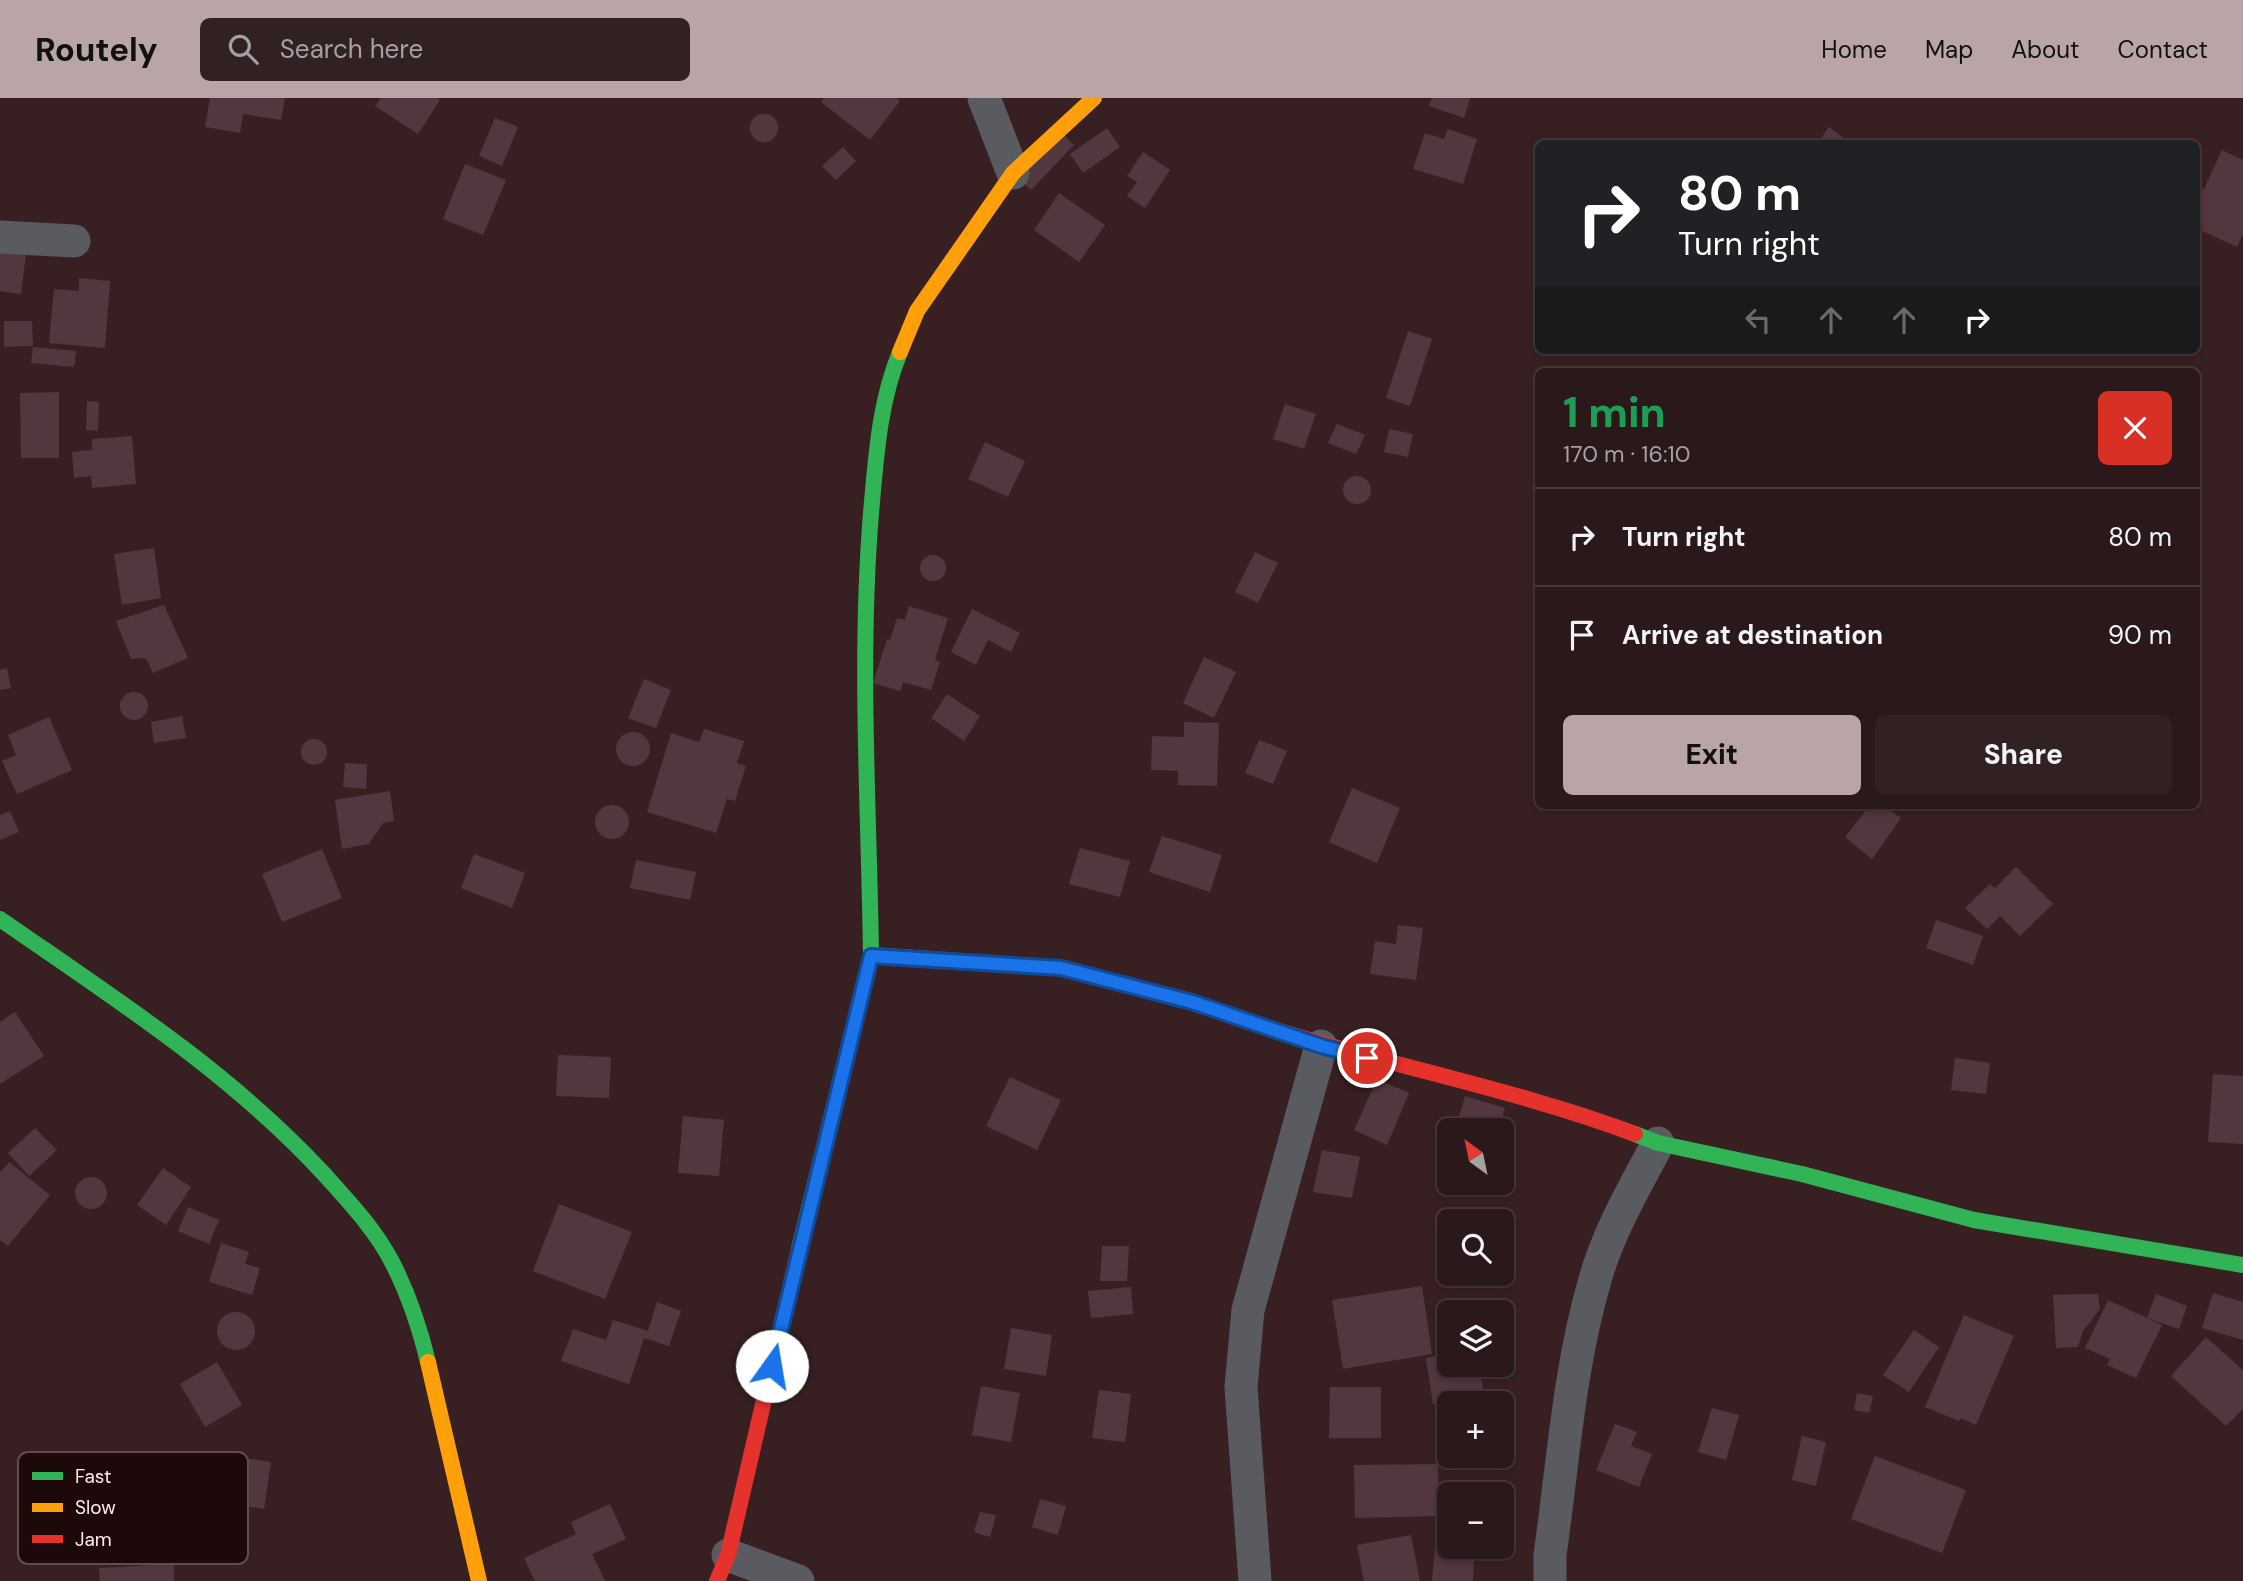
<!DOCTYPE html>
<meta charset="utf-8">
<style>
:root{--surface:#2a181a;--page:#322123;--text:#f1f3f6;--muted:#a5a0a2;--line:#463739;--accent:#b9a5a5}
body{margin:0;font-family:"DM Sans",sans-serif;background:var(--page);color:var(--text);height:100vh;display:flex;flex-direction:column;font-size:26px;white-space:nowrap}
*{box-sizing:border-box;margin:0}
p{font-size:23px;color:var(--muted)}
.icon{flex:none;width:38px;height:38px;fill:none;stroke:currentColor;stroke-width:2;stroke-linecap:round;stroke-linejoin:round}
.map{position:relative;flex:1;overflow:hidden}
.side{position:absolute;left:1535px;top:270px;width:665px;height:441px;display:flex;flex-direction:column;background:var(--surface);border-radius:10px;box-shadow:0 4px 10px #0003,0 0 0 2px var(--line)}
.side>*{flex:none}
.hud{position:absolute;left:1535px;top:42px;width:665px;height:214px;border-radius:10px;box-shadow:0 4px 10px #0003,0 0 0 2px var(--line);background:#202124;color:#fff;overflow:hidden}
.needle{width:46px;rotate:327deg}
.controls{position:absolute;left:1437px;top:1020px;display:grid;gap:14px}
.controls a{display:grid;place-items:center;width:77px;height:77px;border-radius:10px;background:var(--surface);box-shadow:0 4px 10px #0003,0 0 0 2px var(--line);font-size:35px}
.pin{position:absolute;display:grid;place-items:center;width:60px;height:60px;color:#fff;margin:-30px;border:4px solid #fff;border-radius:50%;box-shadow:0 2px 7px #0007}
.me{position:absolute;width:77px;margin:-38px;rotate:13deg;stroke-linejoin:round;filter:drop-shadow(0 0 5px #0008)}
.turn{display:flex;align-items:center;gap:24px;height:147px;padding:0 28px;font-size:32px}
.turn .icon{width:91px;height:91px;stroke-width:2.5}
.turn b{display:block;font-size:49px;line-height:60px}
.lanes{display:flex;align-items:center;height:66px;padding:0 28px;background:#0003;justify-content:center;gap:35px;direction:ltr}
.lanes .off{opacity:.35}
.round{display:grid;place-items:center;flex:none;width:74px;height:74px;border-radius:10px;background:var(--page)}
.head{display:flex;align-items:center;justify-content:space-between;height:119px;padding:0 28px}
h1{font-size:42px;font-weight:800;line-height:52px;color:#1e9e55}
.action{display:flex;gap:14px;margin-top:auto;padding:14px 28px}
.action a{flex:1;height:80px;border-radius:10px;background:var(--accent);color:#111;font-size:28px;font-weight:800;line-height:80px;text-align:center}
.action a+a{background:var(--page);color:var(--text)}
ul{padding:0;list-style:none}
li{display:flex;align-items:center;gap:21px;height:98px;padding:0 28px;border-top:2px solid var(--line)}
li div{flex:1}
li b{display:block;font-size:26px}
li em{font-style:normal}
header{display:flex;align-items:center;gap:42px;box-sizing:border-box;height:98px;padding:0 35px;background:var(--accent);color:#111}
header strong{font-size:33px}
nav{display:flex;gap:38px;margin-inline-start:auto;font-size:24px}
.search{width:490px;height:63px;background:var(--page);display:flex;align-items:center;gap:18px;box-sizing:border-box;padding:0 24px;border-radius:10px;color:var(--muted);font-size:26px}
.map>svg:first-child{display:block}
.building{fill:#52373f}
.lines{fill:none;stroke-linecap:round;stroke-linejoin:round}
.street{stroke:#5a5b60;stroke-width:33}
.fast{stroke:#30b455;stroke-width:16}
.slow{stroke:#ff9f0a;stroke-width:16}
.jam{stroke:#e5322d;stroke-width:16}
.route-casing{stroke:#114b97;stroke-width:18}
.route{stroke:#1a73e8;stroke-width:12}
.key{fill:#1d090a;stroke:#614d4e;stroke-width:2}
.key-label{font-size:19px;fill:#ffecec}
</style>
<header>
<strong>Routely</strong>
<div class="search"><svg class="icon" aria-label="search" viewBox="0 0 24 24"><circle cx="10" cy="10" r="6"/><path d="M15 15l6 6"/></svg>Search here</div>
<nav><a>Home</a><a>Map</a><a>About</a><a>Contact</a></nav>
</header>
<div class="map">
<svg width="2243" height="1483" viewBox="0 0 2243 1483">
<rect width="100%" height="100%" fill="#382022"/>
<g class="building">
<path d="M210 0H285L281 22 243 16 240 35 205 29Z"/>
<path d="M381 0H437L440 2 418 36 375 8Z"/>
<path d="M824 0H897L900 3 870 42 821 4Z"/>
<path d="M1432 0H1468L1470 1 1464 20 1429 8Z"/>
<circle cx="764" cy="30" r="14"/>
<path d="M495 20 518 29 502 68 479 58Z"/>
<path d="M1829 29 1845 41 1842 46H1817Z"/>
<path d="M1107 30 1120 49 1083 75 1070 56Z"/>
<path d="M1448 31 1477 41 1463 86 1413 71 1425 35 1444 41Z"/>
<path d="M1062 35 1074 47 1031 92 1018 79Z"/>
<path d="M843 49 856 63 836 82 822 68Z"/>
<path d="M2222 52 2243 62V136L2237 149 2196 130V90L2204 91Z"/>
<path d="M1143 54 1170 72 1145 110 1127 98 1137 84 1127 78Z"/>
<path d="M465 66 506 82 483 137 443 121Z"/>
<path d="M1059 95 1105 127 1079 164 1034 132Z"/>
<path d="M0 145 27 148 21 196 0 193Z"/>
<path d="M79 180 110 183 105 250 49 245 54 191 79 193Z"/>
<path d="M4 223H32L33 248 4 249Z"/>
<path d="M1408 233 1432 241 1410 308 1386 300Z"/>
<path d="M33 249 76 253 74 269 31 265Z"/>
<path d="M59 294V360H21L20 295Z"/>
<path d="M87 303 99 304 98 333 86 332Z"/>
<path d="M1285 306 1316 316 1304 351 1273 341Z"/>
<path d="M1337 326 1365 337 1356 356 1328 345Z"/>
<path d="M1389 331 1413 336 1408 359 1384 354Z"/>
<path d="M132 338 136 386 92 390 91 378 74 380 72 354 92 352V341Z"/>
<path d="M985 344 1025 363 1008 399 968 381Z"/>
<circle cx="1357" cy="392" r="14"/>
<path d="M154 450 161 500 122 507 114 456Z"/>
<path d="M1255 454 1278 465 1258 505 1235 494Z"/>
<circle cx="933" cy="470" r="13"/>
<path d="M164 507 188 560 153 575 146 560 131 561 116 523Z"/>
<path d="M909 508 948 520 935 562 940 564 931 592 903 584 900 593 873 585 887 541 890 542 897 520 905 522Z"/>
<path d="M972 511 1020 535 1011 554 988 542 976 567 951 554Z"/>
<path d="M1204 559 1236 574 1214 620 1183 605Z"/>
<path d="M7 570 11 590 0 592V572Z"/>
<path d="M644 581 671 592 656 630 628 620Z"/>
<circle cx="134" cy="608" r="14"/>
<path d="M947 596 980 618 964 643 931 620Z"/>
<path d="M182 618 186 640 154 645 151 624Z"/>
<path d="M49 619 72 672 17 696 2 663 16 657 8 637Z"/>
<path d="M1184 624 1219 625 1217 688 1178 687V673L1151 672 1152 638 1184 639Z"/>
<path d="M704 631 744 643 737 665 746 668 735 703 727 701 716 735 647 714 671 635 699 644Z"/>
<circle cx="633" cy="651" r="17"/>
<circle cx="314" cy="654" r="13"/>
<path d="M1259 642 1287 653 1273 686 1245 675Z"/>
<path d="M345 665 367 666 366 691 343 689Z"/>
<path d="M1352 690 1400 710 1377 765 1329 744Z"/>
<path d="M390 693 394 723 383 725 369 746 342 751 335 702Z"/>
<circle cx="612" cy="724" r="17"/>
<path d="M1870 707H1882L1901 720 1872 761 1845 739Z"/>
<path d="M10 713 19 734 0 742V717Z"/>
<path d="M1162 738 1222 757 1210 794 1149 774Z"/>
<path d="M1080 750 1130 763 1120 799 1069 786Z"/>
<path d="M322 751 342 800 282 824 262 776Z"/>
<path d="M474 756 525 775 512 810 461 790Z"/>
<path d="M636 762 696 774 690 802 630 790Z"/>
<path d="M2016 769 2053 806 2020 838 2000 818 1987 831 1965 810 1990 786 1995 790Z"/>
<path d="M1936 822 1983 838 1973 867 1926 850Z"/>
<path d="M1398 827 1423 830 1416 882 1370 876 1375 843 1396 846Z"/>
<path d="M15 914 44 958 0 986V924Z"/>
<path d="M558 957 611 959 609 1000 556 998Z"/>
<path d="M1955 960 1990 965 1986 996 1951 992Z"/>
<path d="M2213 976 2243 978V1046L2208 1044Z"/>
<path d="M1010 979 1061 1002 1037 1052 986 1028Z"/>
<path d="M1377 981 1409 995 1387 1047 1354 1032Z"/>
<path d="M1465 998 1505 1010 1501 1023 1511 1026 1504 1050 1502 1049V1032H1455Z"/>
<path d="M683 1018 724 1022 719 1078 678 1075Z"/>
<path d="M35 1030 57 1052 29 1078 8 1055Z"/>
<path d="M1322 1052 1360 1059 1352 1100 1313 1094Z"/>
<path d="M9 1064 50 1097 8 1148 0 1142V1075Z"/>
<path d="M163 1070 191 1089 166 1127 137 1107Z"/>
<circle cx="91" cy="1095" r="16"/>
<path d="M559 1106 632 1134 605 1201 533 1173Z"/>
<path d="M188 1109 219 1122 209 1146 178 1133Z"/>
<path d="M221 1145 249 1154 245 1166 260 1170 252 1197 209 1184Z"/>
<path d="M1102 1148H1129L1127 1183H1100Z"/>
<path d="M1422 1188 1432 1256 1343 1271 1332 1202Z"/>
<path d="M1131 1189 1133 1216 1091 1220 1088 1193Z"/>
<path d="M2213 1195 2243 1204V1242L2202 1230Z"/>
<path d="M2076 1196H2098L2100 1211 2083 1233 2078 1249 2056 1250 2053 1197Z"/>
<path d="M2156 1196 2187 1208 2179 1231 2147 1220Z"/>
<path d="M2108 1202 2162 1227 2136 1280 2107 1267 2110 1261 2085 1250Z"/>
<path d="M657 1204 681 1213 669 1248 644 1240 629 1286 561 1263 573 1231 606 1242 613 1222 648 1233Z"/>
<circle cx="236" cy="1233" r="19"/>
<path d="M1964 1217 2014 1238 1976 1327 1961 1320 1959 1323 1925 1309Z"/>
<path d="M1011 1230 1052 1237 1046 1278 1004 1271Z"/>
<path d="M1914 1232 1939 1249 1909 1294 1883 1277Z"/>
<path d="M2206 1239 2243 1272V1311L2226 1328 2171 1278Z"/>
<path d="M1449 1256V1267H1479L1484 1297 1433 1306 1426 1260Z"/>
<path d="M217 1264 242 1307 205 1329 180 1286Z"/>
<path d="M981 1288 1020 1295 1011 1344 972 1337Z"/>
<path d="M1330 1289H1381V1340H1329Z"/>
<path d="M1099 1292 1131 1296 1125 1344 1092 1340Z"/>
<path d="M1857 1295 1873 1298 1869 1315 1854 1312Z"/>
<path d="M1712 1310 1739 1317 1726 1362 1698 1354Z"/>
<path d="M1615 1326 1637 1334 1631 1348 1652 1356 1639 1389 1596 1372Z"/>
<path d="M1802 1338 1826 1344 1816 1388 1792 1382Z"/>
<path d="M231 1358 271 1364 264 1411 224 1405Z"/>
<path d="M1875 1358 1966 1392 1942 1455 1851 1421Z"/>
<path d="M1438 1366V1418L1355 1420 1354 1367Z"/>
<path d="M1040 1401 1066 1408 1058 1437 1032 1429Z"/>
<path d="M610 1406 626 1441 592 1456 605 1483H535L524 1460 576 1436 571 1424Z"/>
<path d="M980 1414 996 1417 990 1439 974 1434Z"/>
<path d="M1436 1436 1449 1437V1449H1463L1462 1461 1474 1462 1473 1483H1432Z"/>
<path d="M1411 1437 1420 1483H1364L1357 1447Z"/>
<path d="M174 1466V1483H100L99 1470Z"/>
</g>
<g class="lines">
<g class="street">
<path d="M984 0 1013 75"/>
<path d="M0 139 74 143"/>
<path d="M728 1457 798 1483"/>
<path d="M1255 1483 1241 1289 1248 1212 1321 948"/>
<path d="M1550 1483V1457C1563 1366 1569 1270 1595 1182 1608 1134 1635 1089 1658 1045"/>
</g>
<g class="fast">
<path d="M0 821C114 900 230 974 324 1076 349 1104 375 1131 392 1164 408 1195 420 1231 428 1264"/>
<path d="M871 857C869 710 859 562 871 415 876 360 879 305 900 254"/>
<path d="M1635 1036 1658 1045 1802 1076 1974 1122 2243 1167"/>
<path d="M799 1151 871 857 1061 870 1192 904 1239 920"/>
</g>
<g class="slow">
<path d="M900 254 917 213 1013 75 1094 0"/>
<path d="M428 1264 479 1483"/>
</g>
<g class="jam">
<path d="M1239 920C1369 964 1507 988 1635 1036"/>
<path d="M717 1483 728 1457 799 1151"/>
</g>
</g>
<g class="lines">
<g class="route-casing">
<path id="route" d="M772 1268 871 858 1061 870 1192 904 1321 948 1367 960"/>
</g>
<use href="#route" class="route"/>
</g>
<rect x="18" y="1354" width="230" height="112" rx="10" class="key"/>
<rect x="32" y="1374" width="31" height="8" fill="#30b455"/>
<rect x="32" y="1405" width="31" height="9" fill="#ff9f0a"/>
<rect x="32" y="1437" width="31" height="8" fill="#e5322d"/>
<g class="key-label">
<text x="75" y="1385">Fast</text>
<text x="75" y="1416">Slow</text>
<text x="75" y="1448">Jam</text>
</g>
</svg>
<div class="controls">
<a><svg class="needle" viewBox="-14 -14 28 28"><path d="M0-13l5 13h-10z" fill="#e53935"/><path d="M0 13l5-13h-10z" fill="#a5a0a2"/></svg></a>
<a><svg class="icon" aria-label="search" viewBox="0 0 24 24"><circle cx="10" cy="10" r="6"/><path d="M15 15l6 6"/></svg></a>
<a><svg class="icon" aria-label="layers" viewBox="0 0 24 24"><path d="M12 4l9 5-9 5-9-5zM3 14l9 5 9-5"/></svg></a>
<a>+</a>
<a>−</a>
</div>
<div class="pin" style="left:1367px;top:960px;background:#d93025"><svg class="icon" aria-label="arrive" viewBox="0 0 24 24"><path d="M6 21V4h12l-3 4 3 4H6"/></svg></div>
<svg class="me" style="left:772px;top:1268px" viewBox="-20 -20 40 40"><circle r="19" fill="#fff"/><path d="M0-13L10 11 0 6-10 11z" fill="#1a73e8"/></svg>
<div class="hud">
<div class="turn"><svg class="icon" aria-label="right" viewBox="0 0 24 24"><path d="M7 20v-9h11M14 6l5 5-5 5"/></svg><div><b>80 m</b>Turn right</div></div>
<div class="lanes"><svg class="icon off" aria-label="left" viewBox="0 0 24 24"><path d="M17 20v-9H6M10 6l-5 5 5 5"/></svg><svg class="icon off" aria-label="ahead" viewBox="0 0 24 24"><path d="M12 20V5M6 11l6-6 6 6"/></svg><svg class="icon off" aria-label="ahead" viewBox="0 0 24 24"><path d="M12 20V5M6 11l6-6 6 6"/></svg><svg class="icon" aria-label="right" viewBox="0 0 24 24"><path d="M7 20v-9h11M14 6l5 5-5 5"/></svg></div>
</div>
<section class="side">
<div class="head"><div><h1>1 min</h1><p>170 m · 16:10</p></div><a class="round" style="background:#d93025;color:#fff"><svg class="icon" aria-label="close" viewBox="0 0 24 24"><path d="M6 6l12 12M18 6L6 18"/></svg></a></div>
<ul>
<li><svg class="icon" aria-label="right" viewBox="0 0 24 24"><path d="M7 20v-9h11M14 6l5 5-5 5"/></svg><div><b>Turn right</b></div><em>80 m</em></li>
<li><svg class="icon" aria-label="arrive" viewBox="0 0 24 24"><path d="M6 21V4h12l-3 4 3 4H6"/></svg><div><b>Arrive at destination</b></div><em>90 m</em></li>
</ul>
<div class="action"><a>Exit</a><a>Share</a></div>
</section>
</div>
